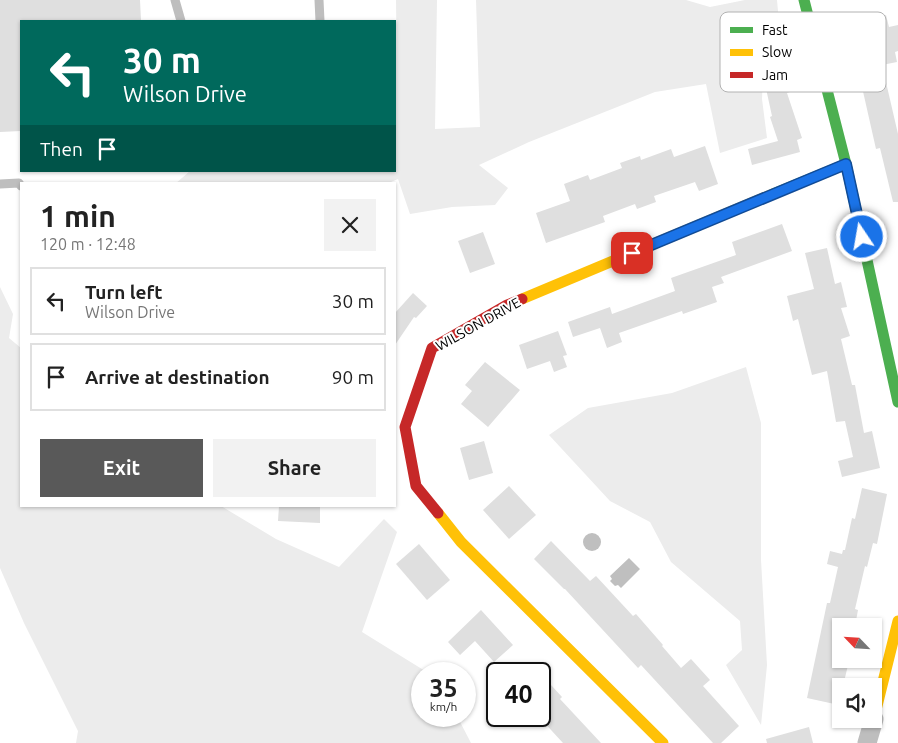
<!DOCTYPE html>
<meta charset="utf-8">
<style>
:root{--surface:#fff;--page:#f2f2f2;--text:#222;--muted:#767676;--line:#e0e0e0;--accent:#595959}
body{margin:0;font-family:Ubuntu,sans-serif;background:var(--page);color:var(--text);height:100vh;display:flex;flex-direction:column;font-size:19px;white-space:nowrap}
*{box-sizing:border-box;margin:0}
p{font-size:16px;color:var(--muted)}
.icon{flex:none;width:28px;height:28px;fill:none;stroke:currentColor;stroke-width:2;stroke-linecap:round;stroke-linejoin:round}
.map{position:relative;flex:1;overflow:hidden}
.drawer{position:absolute;left:20px;top:182px;width:376px;height:325px;display:flex;flex-direction:column;background:var(--surface);border-radius:0px;box-shadow:0 1px 4px #0004}
.drawer>*{flex:none}
.guide{position:absolute;left:20px;top:20px;width:376px;height:152px;border-radius:0px;box-shadow:0 1px 4px #0004;background:#00695c;color:#fff;overflow:hidden}
.needle{width:32px;rotate:295deg}
.buttons{position:absolute;left:832px;top:618px;display:grid;gap:10px}
.buttons a{display:grid;place-items:center;width:50px;height:50px;border-radius:0px;background:var(--surface);box-shadow:0 1px 4px #0004;font-size:25px}
.speed{position:absolute;left:411px;top:662px;display:flex;gap:10px;font-size:25px;font-weight:700;text-align:center}
.speed>*{display:grid;place-content:center;width:65px;height:65px;border-radius:50%;background:var(--surface);box-shadow:0 1px 4px #0004;line-height:1}
.speed small{font-size:12px;font-weight:400}
.speed .limit{border:2px solid #111;border-radius:8px;background:#fff;color:#111}
.pin{position:absolute;display:grid;place-items:center;width:42px;height:42px;color:#fff;margin:-21px;border-radius:10px;box-shadow:0 2px 8px #0006}
.me{position:absolute;width:55px;margin:-28px;rotate:348deg;stroke-linejoin:round;filter:drop-shadow(0 0 4px #0008)}
.turn{display:flex;align-items:center;gap:18px;height:105px;padding:0 20px;font-size:22px}
.turn .icon{width:65px;height:65px;stroke-width:2.5}
.turn b{display:block;font-size:35px;line-height:42px}
.then{display:flex;align-items:center;height:48px;padding:0 20px;background:#0003;gap:10px;font-size:19px}
.round{display:grid;place-items:center;flex:none;width:52px;height:52px;border-radius:0px;background:var(--page)}
.summary{display:flex;align-items:center;justify-content:space-between;height:85px;padding:0 20px}
h1{font-size:30px;font-weight:600;line-height:38px}
.primary-button{display:flex;gap:10px;margin-top:auto;padding:10px 20px}
.primary-button a{flex:1;height:58px;border-radius:0px;background:var(--accent);color:#fff;font-size:20px;font-weight:600;line-height:58px;text-align:center}
.primary-button a+a{background:var(--page);color:var(--text)}
ul{padding:0;list-style:none}
li{display:flex;align-items:center;gap:15px;height:68px;margin:0 10px 8px;padding:0 10px;border:2px solid var(--line);border-radius:0px}
li div{flex:1}
li b{display:block;font-size:19px}
li em{font-style:normal}
.map>svg:first-child{display:block}
.green{fill:#ececec}
.water{fill:#bfbfbf}
.building{fill:#dfdfdf}
.lines{fill:none;stroke-linecap:round;stroke-linejoin:round}
.lane{stroke:#bebebe;stroke-width:9}
.street{stroke:#bebebe;stroke-width:19}
.fast{stroke:#4caf50;stroke-width:11}
.slow{stroke:#ffc107;stroke-width:11}
.jam{stroke:#c62828;stroke-width:11}
.route-casing{stroke:#114b97;stroke-width:12}
.route{stroke:#1a73e8;stroke-width:9}
.labels{text-anchor:middle;stroke-width:4;stroke-linejoin:round;paint-order:stroke}
.street-label{font-size:14px;fill:#000;stroke:#fff}
.key{fill:#fff;stroke:#b2b2b2;stroke-width:1}
.key-label{font-size:14px;fill:#000}
</style>
<div class="map">
<svg width="898" height="743" viewBox="0 0 898 743">
<rect width="100%" height="100%" fill="#fff"/>
<g class="green">
<path d="M396 0H437L435 129 480 127 476 0H686L710 7 745 0H777L780 33 765 30 762 99 767 138 720 153 706 84 655 92 529 142 479 165 508 188 495 205 452 207 410 214 398 179 386 184H175L190 171H395C395 114 397 57 396 0Z"/>
<path d="M0 287 13 314 9 338 21 348V506H221L276 539 339 567 384 519 397 532 362 632 430 674H422V716H457L471 743H76L78 731 24 623 0 568Z"/>
<path d="M746 367 761 423V560L767 665 761 725 726 665 742 650 740 621 671 562 650 522 610 501 549 435 588 408 672 393Z"/>
</g>
<g class="water">
<circle cx="592" cy="542" r="9"/>
<path d="M629 558 640 569 621 588 618 585 615 586 610 581 612 579 610 576Z"/>
</g>
<g class="building">
<path d="M0 0H140L141 21H21V131L0 132Z"/>
<path d="M886 15 889 27 898 25V51L895 52 897 62 882 65 898 134V202H893L880 148 876 149 848 25Z"/>
<path d="M784 52 793 91 787 93 802 138 797 140 800 152 752 165 748 149 778 141 770 117 772 116 759 57Z"/>
<path d="M705 146 718 184 699 191 695 182 654 196 656 202 637 209 635 204 603 216 605 222 546 243 536 213 570 201 564 184 588 175 590 180 622 168 620 163 640 156 641 160 671 149 674 157Z"/>
<path d="M782 224 792 251 721 277 724 283 712 287 717 302 683 314 682 311 619 333 622 342 607 348 600 328 573 337 568 322 610 307 612 314 675 291 671 278 736 255 732 242Z"/>
<path d="M483 232 495 264 470 273 458 241Z"/>
<path d="M827 248 835 284 841 282 847 307 841 308 850 336 841 339 852 385H855L864 433 872 431 880 468 842 477 838 461 853 457 845 421 836 422 827 371 812 375 798 319 793 321 787 296 814 289 805 253Z"/>
<path d="M413 293 427 306 416 318 414 317 395 345V313Z"/>
<path d="M558 331 567 355 563 356 567 367 554 372 550 361 527 369 519 345Z"/>
<path d="M485 362 520 390 488 427 461 404 472 391 465 385Z"/>
<path d="M484 441 493 473 469 480 460 448Z"/>
<path d="M509 486 536 515 509 539 483 510Z"/>
<path d="M862 488 887 494 877 544 873 543 867 567 865 566 855 609 858 610 855 626H841V660L849 661 843 686H841L839 705 807 698 827 603H830L838 567 827 564 830 551 842 554 843 550H845L852 518 855 519Z"/>
<path d="M279 506H320V523L278 521Z"/>
<path d="M551 541 590 581 596 576 633 616 636 614 663 645 662 646 681 668 691 659 710 680 703 686 739 726 721 743H713L641 665 638 668 565 589H564L534 559Z"/>
<path d="M419 544 450 580 427 600 396 564Z"/>
<path d="M481 610 513 645 494 662 475 641 460 655 448 642Z"/>
<path d="M540 673 562 697 560 699 601 743H563L540 718Z"/>
<path d="M809 727 813 743H767L766 739Z"/>
</g>
<g class="lines">
<g class="lane">
<path d="M175 0 181 21"/>
<path d="M319 0 320 21"/>
<path d="M0 184 19 183 21 186"/>
</g>
<path class="street" d="M867 743 874 719"/>
<g class="fast">
<path d="M804 0 846 164 898 402"/>
<path d="M773 194 846 164"/>
</g>
<g class="slow">
<path d="M522 299 773 194"/>
<path d="M438 513 461 542 663 743"/>
<path d="M874 718 898 621"/>
</g>
<path class="jam" d="M438 513 416 486 405 427 432 348 507 305 522 299"/>
</g>
<g class="lines">
<g class="route-casing">
<path id="route" d="M632 253 846 164 862 237"/>
</g>
<use href="#route" class="route"/>
</g>
<g class="labels">
<g class="street-label">
<text transform="translate(478 324) rotate(-29)" y="5">WILSON DRIVE</text>
</g>
</g>
<rect x="720" y="12" width="166" height="80" rx="8" class="key"/>
<rect x="730" y="27" width="23" height="6" fill="#4caf50"/>
<rect x="730" y="49" width="23" height="7" fill="#ffc107"/>
<rect x="730" y="72" width="23" height="6" fill="#c62828"/>
<g class="key-label">
<text x="762" y="35">Fast</text>
<text x="762" y="57">Slow</text>
<text x="762" y="80">Jam</text>
</g>
</svg>
<div class="buttons">
<a><svg class="needle" viewBox="-14 -14 28 28"><path d="M0-13l5 13h-10z" fill="#e53935"/><path d="M0 13l5-13h-10z" fill="#767676"/></svg></a>
<a><svg class="icon" aria-label="sound" viewBox="0 0 24 24"><path d="M4 9h4l5-4v14l-5-4H4zM17 9q2 3 0 6"/></svg></a>
</div>
<div class="speed"><div>35<small>km/h</small></div><div class="limit">40</div></div>
<div class="pin" style="left:632px;top:253px;background:#d93025"><svg class="icon" aria-label="arrive" viewBox="0 0 24 24"><path d="M6 21V4h12l-3 4 3 4H6"/></svg></div>
<svg class="me" style="left:862px;top:237px" viewBox="-20 -20 40 40"><circle r="17" fill="#1a73e8" stroke="#fff" stroke-width="3"/><path d="M0-11L8 9 0 5-8 9z" fill="#fff"/></svg>
<div class="guide">
<div class="turn"><svg class="icon" aria-label="left" viewBox="0 0 24 24"><path d="M17 20v-9H6M10 6l-5 5 5 5"/></svg><div><b>30 m</b>Wilson Drive</div></div>
<div class="then">Then<svg class="icon" aria-label="arrive" viewBox="0 0 24 24"><path d="M6 21V4h12l-3 4 3 4H6"/></svg></div>
</div>
<section class="drawer">
<div class="summary"><div><h1>1 min</h1><p>120 m · 12:48</p></div><a class="round"><svg class="icon" aria-label="close" viewBox="0 0 24 24"><path d="M6 6l12 12M18 6L6 18"/></svg></a></div>
<ul>
<li><svg class="icon" aria-label="left" viewBox="0 0 24 24"><path d="M17 20v-9H6M10 6l-5 5 5 5"/></svg><div><b>Turn left</b><p>Wilson Drive</p></div><em>30 m</em></li>
<li><svg class="icon" aria-label="arrive" viewBox="0 0 24 24"><path d="M6 21V4h12l-3 4 3 4H6"/></svg><div><b>Arrive at destination</b></div><em>90 m</em></li>
</ul>
<div class="primary-button"><a>Exit</a><a>Share</a></div>
</section>
</div>
